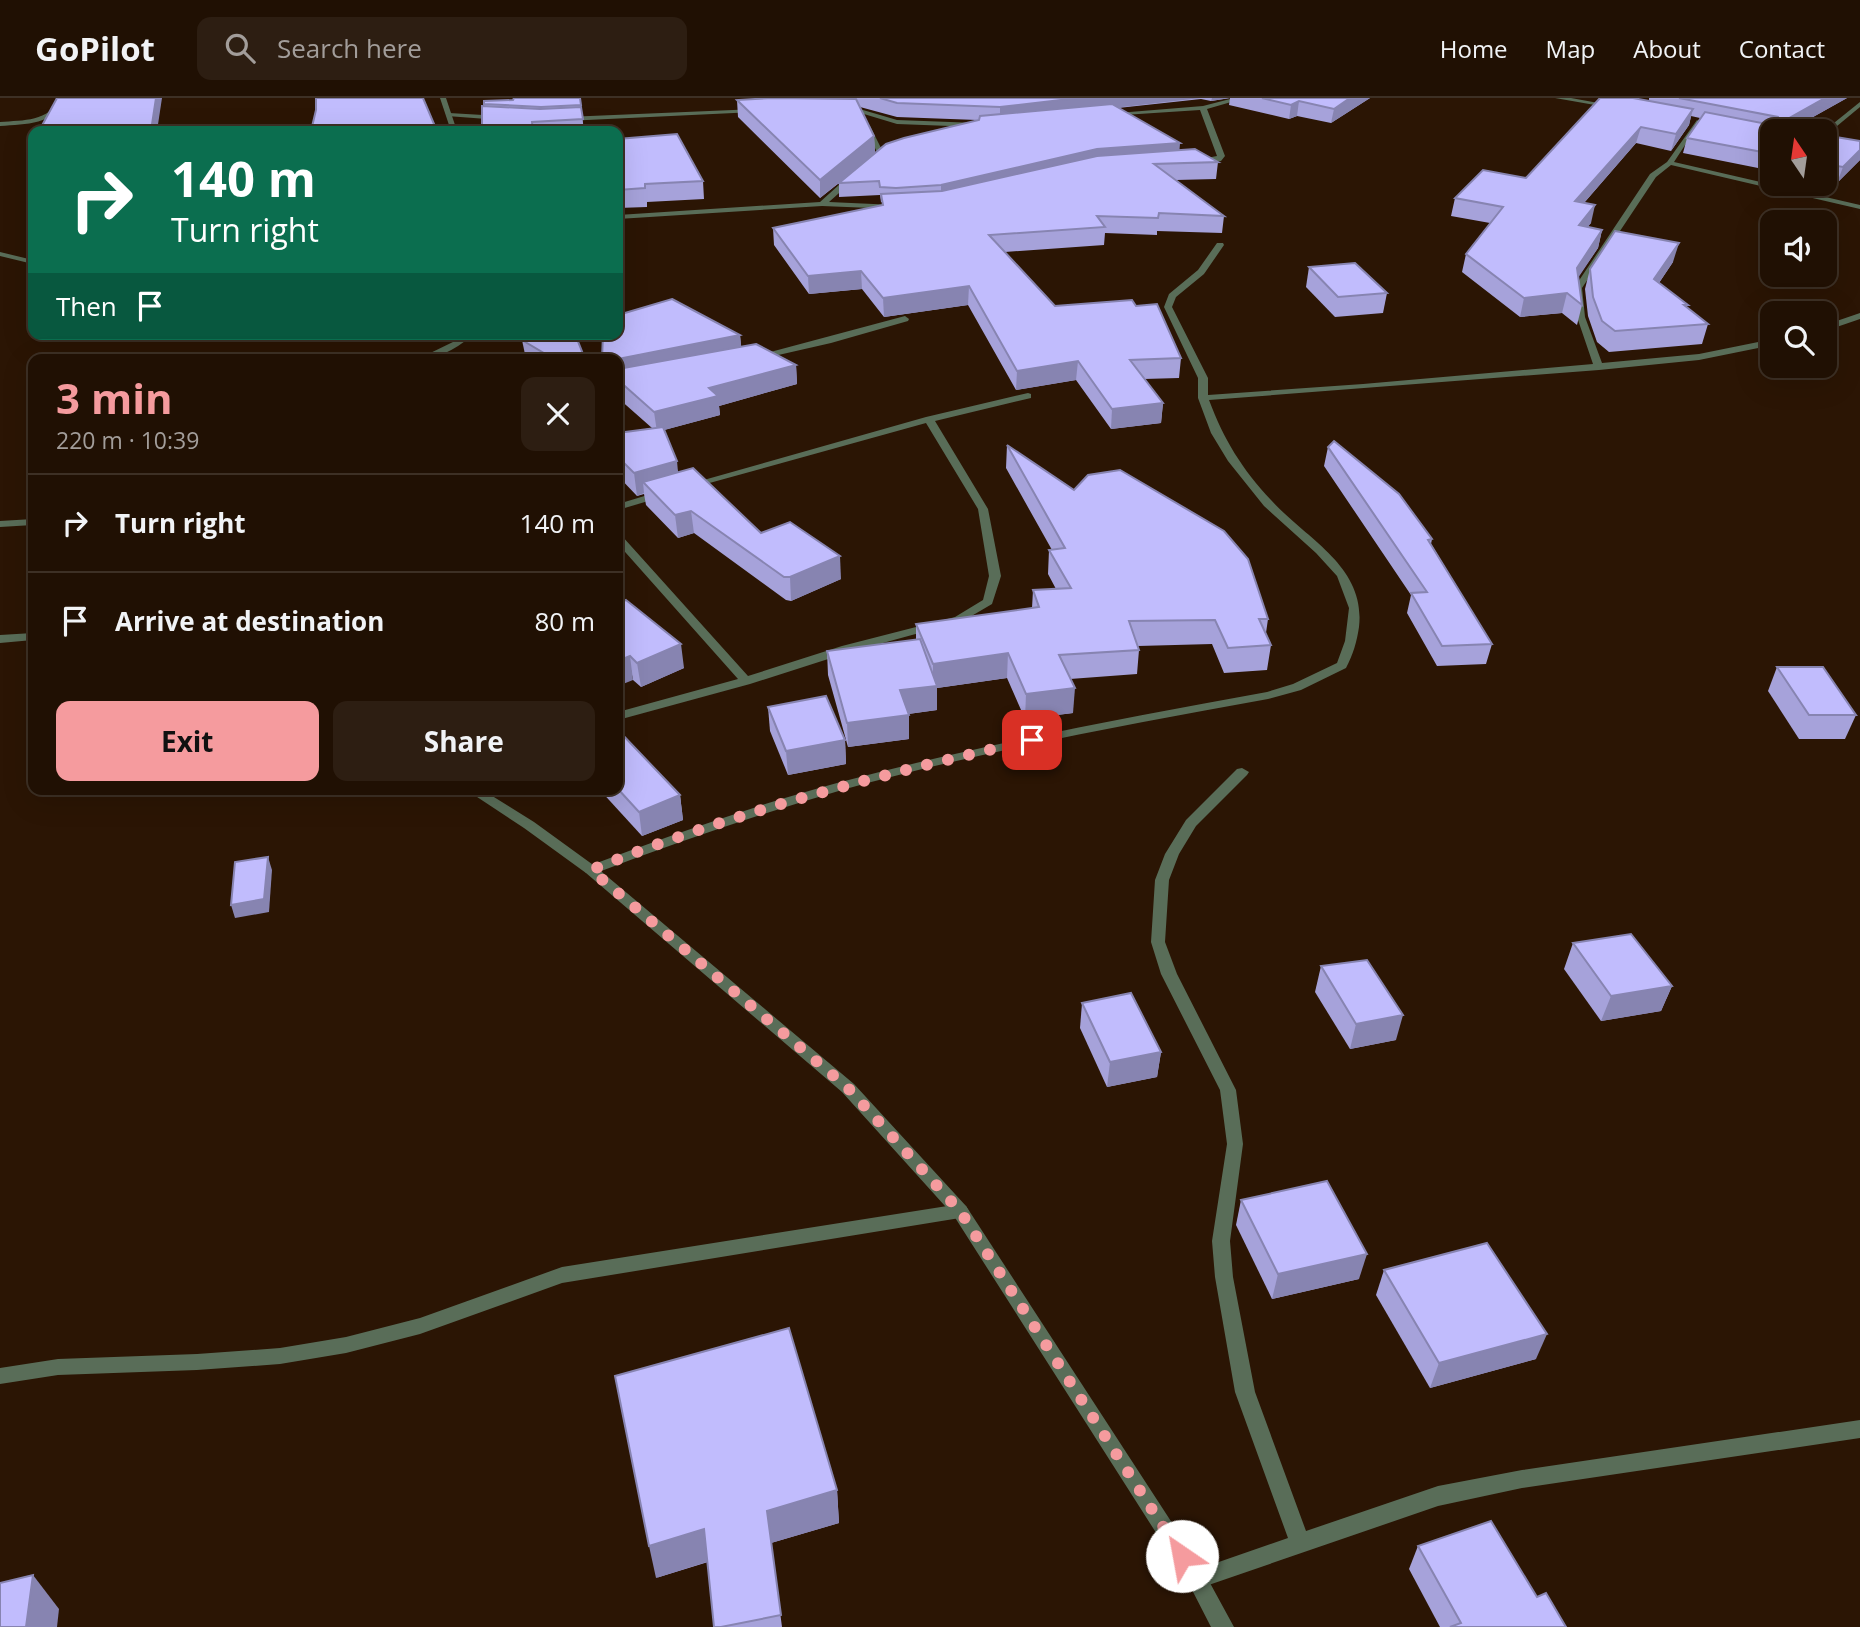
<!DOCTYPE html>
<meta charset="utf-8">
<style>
:root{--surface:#201003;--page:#2d1e12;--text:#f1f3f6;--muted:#a29d9a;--line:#3d3025;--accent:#f59b9e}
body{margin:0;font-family:"Open Sans",sans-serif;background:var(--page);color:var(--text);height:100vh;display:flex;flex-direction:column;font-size:26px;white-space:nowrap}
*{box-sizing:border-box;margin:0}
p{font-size:23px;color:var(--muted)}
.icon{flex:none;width:38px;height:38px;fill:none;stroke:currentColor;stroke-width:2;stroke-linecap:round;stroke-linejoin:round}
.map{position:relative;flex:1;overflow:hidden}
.details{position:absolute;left:28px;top:256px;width:595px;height:441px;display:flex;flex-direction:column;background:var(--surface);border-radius:14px;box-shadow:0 7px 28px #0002,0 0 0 2px var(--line)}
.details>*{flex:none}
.banner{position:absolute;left:28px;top:28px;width:595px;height:214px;border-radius:14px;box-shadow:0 7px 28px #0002,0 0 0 2px var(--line);background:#0b6e4f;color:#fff;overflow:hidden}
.needle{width:46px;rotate:347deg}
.controls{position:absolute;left:1760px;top:21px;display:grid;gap:14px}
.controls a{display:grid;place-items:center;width:77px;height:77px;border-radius:14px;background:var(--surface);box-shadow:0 7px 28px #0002,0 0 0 2px var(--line);font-size:35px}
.pin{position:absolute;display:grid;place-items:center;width:60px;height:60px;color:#fff;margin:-30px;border-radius:14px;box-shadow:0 4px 10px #0006}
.me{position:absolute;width:77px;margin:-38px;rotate:327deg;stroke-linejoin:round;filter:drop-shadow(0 0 5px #0008)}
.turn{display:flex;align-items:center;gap:24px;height:147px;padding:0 28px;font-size:32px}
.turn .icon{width:91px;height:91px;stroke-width:2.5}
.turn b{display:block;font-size:49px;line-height:60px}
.then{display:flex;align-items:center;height:66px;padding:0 28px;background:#0003;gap:14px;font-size:26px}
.round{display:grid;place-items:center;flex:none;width:74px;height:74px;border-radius:14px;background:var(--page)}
.head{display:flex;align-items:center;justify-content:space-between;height:119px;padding:0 28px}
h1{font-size:42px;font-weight:700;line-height:52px;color:var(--accent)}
.action{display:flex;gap:14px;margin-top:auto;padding:14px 28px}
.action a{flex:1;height:80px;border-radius:14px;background:var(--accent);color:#111;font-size:28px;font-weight:700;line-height:80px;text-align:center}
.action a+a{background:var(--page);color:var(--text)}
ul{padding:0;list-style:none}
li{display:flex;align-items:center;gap:21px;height:98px;padding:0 28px;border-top:2px solid var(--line)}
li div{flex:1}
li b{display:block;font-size:26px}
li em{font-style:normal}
header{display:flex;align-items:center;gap:42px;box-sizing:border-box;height:98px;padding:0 35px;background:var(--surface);border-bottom:2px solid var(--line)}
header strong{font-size:33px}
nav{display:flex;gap:38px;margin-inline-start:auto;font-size:24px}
.search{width:490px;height:63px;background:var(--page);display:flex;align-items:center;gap:18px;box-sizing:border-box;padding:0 24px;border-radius:14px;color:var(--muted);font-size:26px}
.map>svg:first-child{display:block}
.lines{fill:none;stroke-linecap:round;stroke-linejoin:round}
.minor{fill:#596d58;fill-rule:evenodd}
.tertiary{fill:#596d58;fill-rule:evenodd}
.wall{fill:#a6a2da;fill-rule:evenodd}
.shaded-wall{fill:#8784b1}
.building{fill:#c1bcfd;stroke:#8784b1;stroke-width:2}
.route{stroke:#f59b9e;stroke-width:12;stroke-dasharray:0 21.6}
</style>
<header>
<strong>GoPilot</strong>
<div class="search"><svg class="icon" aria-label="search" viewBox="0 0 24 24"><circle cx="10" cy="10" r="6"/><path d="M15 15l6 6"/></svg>Search here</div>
<nav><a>Home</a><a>Map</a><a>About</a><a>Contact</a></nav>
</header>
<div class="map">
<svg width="1860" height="1529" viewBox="0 0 1860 1529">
<rect width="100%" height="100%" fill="#2b1504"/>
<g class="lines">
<g class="minor">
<path d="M61 0H67C53 27 27 26 0 28V24C24 22 48 24 61 0Z"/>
<path d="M1234 0H1245L1207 11 1225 58 1221 63 1199 66 1196 62 1217 58 1200 12 1108 18 1105 16 1203 8Z"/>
<path d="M1555 0H1571L1615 8 1612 10Z"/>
<path d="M1860 4V9L1825 38 1824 33Z"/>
<path d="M846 7 897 22 977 25 980 27 977 29 897 26 844 10Z"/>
<path d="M757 11 755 14 566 23 563 21 566 19Z"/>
<path d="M449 15 500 18 503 20 500 22 447 18Z"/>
<path d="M1697 22 1700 24 1674 64 1860 107V111L1671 67 1656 79 1582 190 1585 219 1602 265 1699 256 1773 241V247L1699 262 1599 272 1209 302C1224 342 1242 371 1271 402 1306 441 1366 468 1359 529 1357 543 1353 557 1346 570L1301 592 1268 601C1125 627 982 653 842 692 759 716 677 744 596 775H586L584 772 586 769C669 738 752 708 837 685 979 647 1123 620 1267 594L1293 586 1337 565 1345 543 1349 510 1337 478 1316 455 1264 408 1228 363 1211 335 1198 300V280L1164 209 1169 196 1198 172 1217 145H1223L1224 147 1204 176 1176 199 1172 209 1208 280V297L1363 286 1593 266 1577 219 1574 190 1650 76 1667 64Z"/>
<path d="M867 26 870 28 885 58 878 56 864 28Z"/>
<path d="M850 77 857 79 829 104 896 107 900 109 896 111 822 108 618 121V117L820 104Z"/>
<path d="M0 154 33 162V166L0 158Z"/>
<path d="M1860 215V221L1825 233V227Z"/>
<path d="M905 218 909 221 908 223 831 245 757 262 752 259Z"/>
<path d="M1028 295 1031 296V300L935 323 988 411 1001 478 992 506 963 523 850 554 750 586 618 622V614L738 581 618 446V437L622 438 748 578 842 548 955 519 983 502 989 478 978 411 926 325 695 389 691 390 686 387 926 319Z"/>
<path d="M661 393 665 394V398L618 412V406Z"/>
<path d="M33 421V427L0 429V423Z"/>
<path d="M33 535V542L0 545V537Z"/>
<path d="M1242 670 1249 674 1247 677 1196 728 1179 756 1169 782 1165 844 1177 876 1236 992 1243 1046 1230 1143 1233 1179 1255 1294 1306 1433 1438 1388 1522 1372 1860 1322V1340L1522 1390 1438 1408 1197 1491 1190 1488 1187 1481 1190 1474 1288 1440 1235 1294 1215 1179 1212 1143 1227 1046 1220 992 1161 876 1151 844 1155 782 1165 756 1186 722 1237 671Z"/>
<path d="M960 1106 966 1108 969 1113 966 1118 960 1120 562 1185 420 1236 346 1255 280 1266 197 1272 58 1277 0 1286V1270L58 1261 197 1256 280 1250 346 1239 420 1220 562 1169Z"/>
</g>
<g class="tertiary">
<path d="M440 0H446L457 33H451Z"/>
<path d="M463 236H473C459 250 438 261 418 261L455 243Z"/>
<path d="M465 691H481L534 724 596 769 854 986 966 1108 1204 1474 1234 1529H1211L1190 1488 954 1118 842 994 586 775 524 730Z"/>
</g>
</g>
<g class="wall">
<path d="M580 0 584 33H482L484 3Z"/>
<path d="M773 0H1230L1211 3 1201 1 1118 10 1180 52 1218 64 1216 81 1176 82 1224 118 1222 135 1157 133V137L1105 135 1104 147 1005 154 1055 208 1181 260 1179 280 1144 281 1163 305 1161 325 1111 331 1076 282 1016 292 968 207 884 219 862 191 809 196 774 147 773 130 882 107V104H881L880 97 839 99V85L820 100 738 19 737 2ZM860 9 897 19 977 22 875 55 874 38Z"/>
<path d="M1230 0H1370L1331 25 1297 18 1289 21 1229 7Z"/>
<path d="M1649 0H1847L1797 28 1773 33V73L1683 55 1687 40 1700 20 1691 18 1689 27 1671 53 1636 45 1584 105 1591 125 1587 129 1602 132 1598 150 1578 179 1582 207 1577 227 1562 215 1520 219 1462 174 1466 156 1490 125 1451 118 1455 100 1526 80 1649 3Z"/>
<path d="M1825 34 1830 38 1860 43V62L1837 85 1825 83Z"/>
<path d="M618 41 703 83 704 101 647 104V109L618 110Z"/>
<path d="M1673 164 1659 185 1687 210 1708 226 1702 246 1609 254 1597 244 1588 218 1585 191 1590 171Z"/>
<path d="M1309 169 1387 195 1383 215 1335 219 1306 189Z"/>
<path d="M740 237 741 248 796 267 797 286 719 308 720 317 664 332 678 374 761 435 841 481 791 503 786 502 694 435 678 440 646 407 644 396 637 398 618 378V335L652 330 618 300V282Z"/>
<path d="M522 242 583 256 584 261H526Z"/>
<path d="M1007 347 1268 521 1266 535 1271 547 1267 572 1224 575 1212 546 1138 548 1139 552 1137 576 1070 581 1073 615 1025 621 1007 580 937 590V612L908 616 909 641 848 649 828 577 827 553 916 542V526L1032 510 1033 492 1056 491 1048 476 1049 452H1052L1006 370Z"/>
<path d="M1328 349 1432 441 1431 446 1492 546 1486 566 1437 568 1407 515 1411 497 1324 368Z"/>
<path d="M618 505 684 570 641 589 633 582Z"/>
<path d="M1777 569 1856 617 1845 641H1799L1768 593Z"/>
<path d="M768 609 845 642 846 666 788 677 770 633Z"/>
<path d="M599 691H618L680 697 683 722 642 738Z"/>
<path d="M1573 845 1672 888 1661 913 1601 923 1564 871Z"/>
<path d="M1321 868 1396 942 1350 951 1315 894Z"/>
<path d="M1082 905 1161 954 1157 979 1107 989 1080 930Z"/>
<path d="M1241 1102 1359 1181 1272 1201 1236 1127Z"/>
<path d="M1384 1172 1536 1261 1430 1290 1376 1197Z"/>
<path d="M837 1392 839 1425 771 1445 782 1529H714L708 1464 656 1480Z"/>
<path d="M1418 1448 1537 1499 1566 1529H1440L1409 1471Z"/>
</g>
<g class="shaded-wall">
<path d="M156 0H162L157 33H151Z"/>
<path d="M1078 0H1201L1000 23V9Z"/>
<path d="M1212 0H1230L1211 3Z"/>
<path d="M1350 0H1370L1331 25 1334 11Z"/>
<path d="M1825 0H1847L1788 33 1782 24Z"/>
<path d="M1299 3 1297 18 1289 21 1291 7Z"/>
<path d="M1693 11 1689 27 1671 53 1676 36Z"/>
<path d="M1641 29 1636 45 1570 121 1575 103Z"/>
<path d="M874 38 875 55 820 100V82Z"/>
<path d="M1180 45 1179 59 941 101V87L1097 51Z"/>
<path d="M1860 52V62L1837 85 1843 69Z"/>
<path d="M1595 107 1591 125 1574 146 1579 127Z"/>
<path d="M1602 132 1598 150 1572 189 1577 170Z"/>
<path d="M1679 145 1673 164 1648 201 1654 181Z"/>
<path d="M861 173 862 191 809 196 808 178Z"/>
<path d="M969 188 968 207 884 219 883 200Z"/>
<path d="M1567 195 1562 215 1520 219 1524 200Z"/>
<path d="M740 237 742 256 618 280V261Z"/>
<path d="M583 256 584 261H568Z"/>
<path d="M1078 263 1076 282 1016 292 1017 273Z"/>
<path d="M796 267 797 286 719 308 720 317 657 334 654 314 709 290Z"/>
<path d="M1163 305 1161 325 1111 331 1112 311Z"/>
<path d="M677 363 679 385 643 384 644 395 637 398 634 375Z"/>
<path d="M691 413 694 435 678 440 675 417Z"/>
<path d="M840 458 841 481 791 503 790 479Z"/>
<path d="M681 546 684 570 641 589 637 565Z"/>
<path d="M1008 555 1007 580 937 590V612L901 617 900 592 933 588V566Z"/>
<path d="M630 558 633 582 618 588V563Z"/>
<path d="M1075 590 1073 615 1025 621 1026 596Z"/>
<path d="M909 617V641L848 649 847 625Z"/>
<path d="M845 642 846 666 788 677 786 653Z"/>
<path d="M680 697 683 722 642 738 639 714Z"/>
<path d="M268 759 272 772 269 814 235 820 231 807Z"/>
<path d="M1672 888 1661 913 1601 923 1611 898Z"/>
<path d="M1403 917 1396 942 1350 951 1356 926Z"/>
<path d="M1161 954 1157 979 1107 989 1110 964Z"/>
<path d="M1367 1156 1359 1181 1272 1201 1278 1176Z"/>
<path d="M1547 1236 1536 1261 1430 1290 1439 1265Z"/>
<path d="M837 1392 839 1425 771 1445 767 1413Z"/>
<path d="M704 1431 710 1463 656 1480 649 1448Z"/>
<path d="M33 1477 59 1511 57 1529H26Z"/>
</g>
<g class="building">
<path d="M57 0H156L151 33H39Z"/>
<path d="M316 0H423L437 33H311L316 12Z"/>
<path d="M514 0H580L581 7 541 9 484 6V3L513 2Z"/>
<path d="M773 0 856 1 874 38 820 82 737 2Z"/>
<path d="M880 0H1078L1000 9 897 5Z"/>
<path d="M1262 0H1350L1334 11 1299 3 1291 7Z"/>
<path d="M1600 0H1633L1693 11 1676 36 1641 29 1575 103 1595 107 1579 127 1602 132 1577 170 1582 207 1567 195 1524 200 1466 156 1503 109 1455 100 1483 72 1526 80Z"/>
<path d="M1679 0H1825L1782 24 1822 33H1773V56L1687 40 1705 14 1777 28 1781 26 1778 19Z"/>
<path d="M1112 6 1180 45 1097 51 941 87 896 90 880 89 879 83 839 85 886 46 904 40 979 22 980 18Z"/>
<path d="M482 8 540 11 581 9 583 21 532 24 533 33H482Z"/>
<path d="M1825 34 1828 35 1830 38 1860 43V52L1843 69 1825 66Z"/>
<path d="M677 36 703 83 645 86V90L618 92V41Z"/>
<path d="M1195 51 1218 64 1154 66 1224 118 1159 115 1158 120 1097 118 1105 129 989 137 1055 208 1132 202 1136 208 1157 206 1181 260 1130 262 1163 305 1112 311 1078 263 1017 273 969 188 883 200 861 173 808 178 773 130 883 107 881 96 942 93 1097 58Z"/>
<path d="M1615 133 1679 145 1654 181 1688 207H1684L1708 226 1615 233 1602 223 1593 199 1590 171Z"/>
<path d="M1355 165 1387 195 1338 199 1309 169Z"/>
<path d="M672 201 740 237 618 261H602L603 236H618V217Z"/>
<path d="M540 236H575L583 256 568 261H554L522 242Z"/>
<path d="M756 246 796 267 709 290 718 298 654 314 618 282V271Z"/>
<path d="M663 329 677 363 634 375 618 359V335Z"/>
<path d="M1334 343 1399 396 1432 441 1428 442 1492 546 1442 548 1411 495 1427 494 1328 349Z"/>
<path d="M1007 347 1074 392 1088 377 1120 372 1224 433 1248 461 1268 521H1259L1271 547 1228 550 1215 522 1129 523 1139 552 1059 557 1075 590 1026 596 1008 555 933 566 916 526 1039 509 1033 492 1071 490 1049 452 1065 450Z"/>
<path d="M693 370 761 435 790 424 840 458 790 479H784L691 413 675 417 643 384Z"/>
<path d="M626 502 681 546 637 565 630 558 618 563V505Z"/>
<path d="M920 541 937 588 900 592 909 617 847 625 827 553Z"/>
<path d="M1777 569H1823L1856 617H1809Z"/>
<path d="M826 598 845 642 786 653 768 609Z"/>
<path d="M618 632 680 697 639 714 618 691Z"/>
<path d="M268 759 264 801 231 807 235 764Z"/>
<path d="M1631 836 1672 888 1611 898 1573 845Z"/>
<path d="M1367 862 1403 917 1356 926 1321 868Z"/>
<path d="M1131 895 1161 954 1110 964 1082 905Z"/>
<path d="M1327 1083 1367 1156 1278 1176 1241 1102Z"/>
<path d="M1487 1145 1547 1236 1439 1265 1384 1172Z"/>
<path d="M789 1230 837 1392 767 1413 781 1517 721 1529H714L704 1431 649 1448 615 1278Z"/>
<path d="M1491 1423 1537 1499 1546 1495 1566 1529H1450L1461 1525 1418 1448Z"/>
<path d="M33 1477 26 1529H0V1485Z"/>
</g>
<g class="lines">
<path class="route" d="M1032 642C883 676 733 714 591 772L848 990 960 1113 1182 1458"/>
</g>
</svg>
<div class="controls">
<a><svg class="needle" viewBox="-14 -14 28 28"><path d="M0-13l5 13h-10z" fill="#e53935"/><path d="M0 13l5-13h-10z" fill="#a29d9a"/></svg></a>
<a><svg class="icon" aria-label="sound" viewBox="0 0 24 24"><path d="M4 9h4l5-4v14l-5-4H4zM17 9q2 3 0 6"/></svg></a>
<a><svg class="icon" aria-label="search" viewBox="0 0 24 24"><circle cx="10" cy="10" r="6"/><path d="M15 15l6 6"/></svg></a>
</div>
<div class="pin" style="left:1032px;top:642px;background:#d93025"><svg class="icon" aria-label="arrive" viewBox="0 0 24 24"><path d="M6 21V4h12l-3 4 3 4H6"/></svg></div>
<svg class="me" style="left:1182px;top:1458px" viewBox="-20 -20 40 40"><circle r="19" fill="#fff"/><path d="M0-13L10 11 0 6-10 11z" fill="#f59b9e"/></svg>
<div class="banner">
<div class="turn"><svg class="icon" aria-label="right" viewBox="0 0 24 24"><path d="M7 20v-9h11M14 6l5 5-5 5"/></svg><div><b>140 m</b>Turn right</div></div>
<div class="then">Then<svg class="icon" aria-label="arrive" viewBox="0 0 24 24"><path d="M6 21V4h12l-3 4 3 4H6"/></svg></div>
</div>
<section class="details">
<div class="head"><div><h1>3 min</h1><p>220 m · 10:39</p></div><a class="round"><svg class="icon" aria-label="close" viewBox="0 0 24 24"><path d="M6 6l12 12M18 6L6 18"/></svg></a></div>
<ul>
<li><svg class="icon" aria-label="right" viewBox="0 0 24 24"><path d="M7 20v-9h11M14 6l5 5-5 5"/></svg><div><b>Turn right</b></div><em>140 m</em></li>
<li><svg class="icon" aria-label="arrive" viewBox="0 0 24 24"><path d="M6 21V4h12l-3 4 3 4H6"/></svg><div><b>Arrive at destination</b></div><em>80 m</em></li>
</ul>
<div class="action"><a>Exit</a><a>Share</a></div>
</section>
</div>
